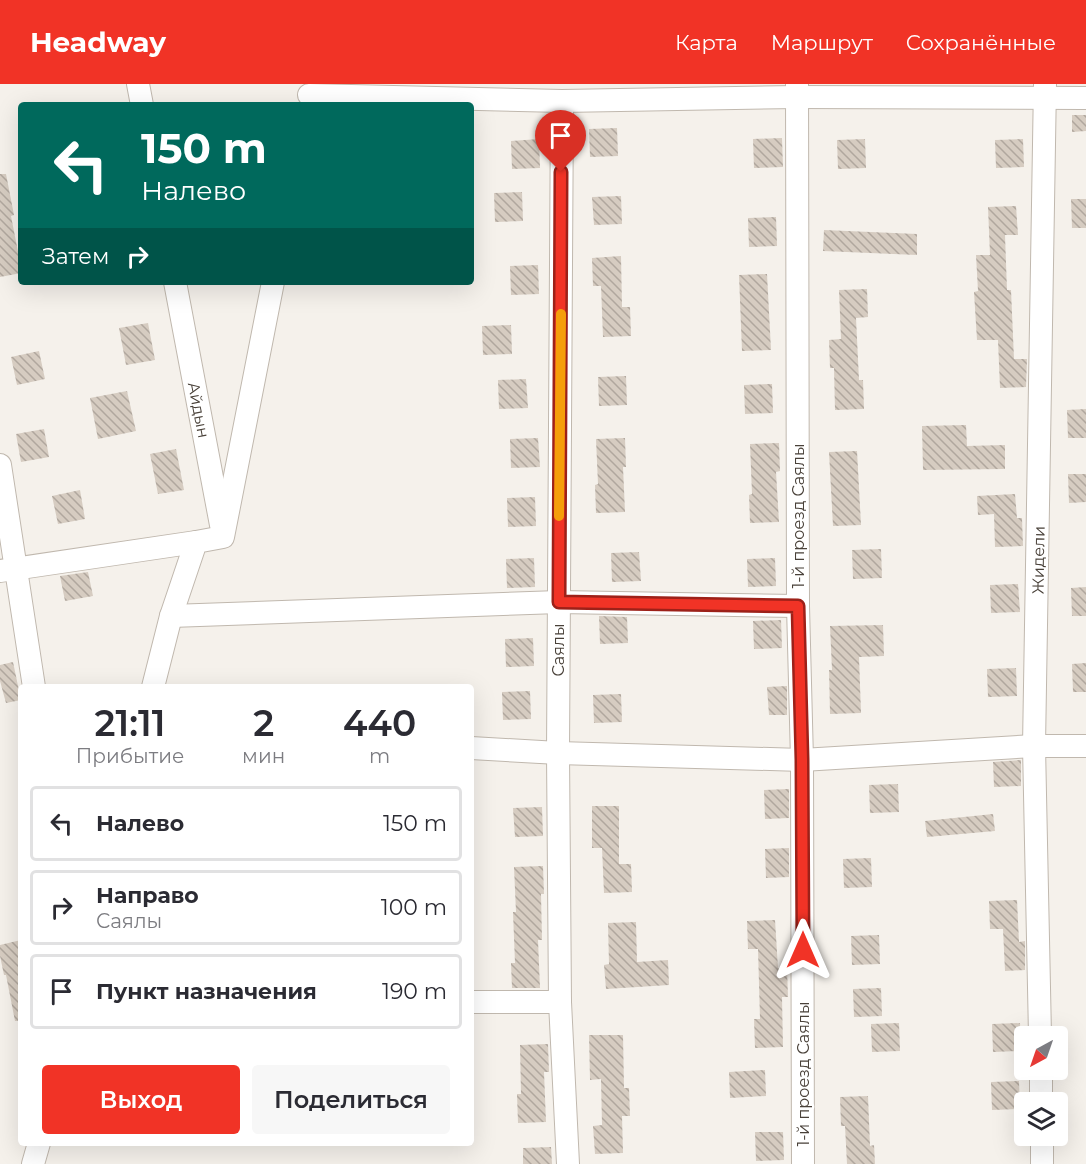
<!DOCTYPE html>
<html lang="ru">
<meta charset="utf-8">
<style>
:root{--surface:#fff;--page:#f7f7f7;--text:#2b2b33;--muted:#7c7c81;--line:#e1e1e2;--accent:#f13326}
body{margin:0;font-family:Montserrat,sans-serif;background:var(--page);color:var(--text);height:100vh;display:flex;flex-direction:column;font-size:22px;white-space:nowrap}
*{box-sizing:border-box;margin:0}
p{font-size:20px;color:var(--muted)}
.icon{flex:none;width:33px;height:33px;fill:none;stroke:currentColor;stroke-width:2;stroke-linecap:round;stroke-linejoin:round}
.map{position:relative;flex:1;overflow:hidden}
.sheet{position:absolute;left:18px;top:600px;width:456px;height:462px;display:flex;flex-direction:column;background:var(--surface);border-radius:6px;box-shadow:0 6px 24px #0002}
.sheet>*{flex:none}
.guide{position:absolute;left:18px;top:18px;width:456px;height:183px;border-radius:6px;box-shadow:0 6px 24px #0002;background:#00695c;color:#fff;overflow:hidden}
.needle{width:39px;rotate:220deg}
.controls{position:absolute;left:1014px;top:942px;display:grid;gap:12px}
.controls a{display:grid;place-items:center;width:54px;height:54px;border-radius:6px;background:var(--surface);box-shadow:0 6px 24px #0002;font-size:30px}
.pin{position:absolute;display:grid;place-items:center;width:51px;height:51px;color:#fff;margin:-62px -26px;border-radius:50% 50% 50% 0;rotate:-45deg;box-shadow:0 0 6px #0007}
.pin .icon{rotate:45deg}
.me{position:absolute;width:66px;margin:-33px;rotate:0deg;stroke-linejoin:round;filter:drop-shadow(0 0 4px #0008)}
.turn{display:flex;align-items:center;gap:21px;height:126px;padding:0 24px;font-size:27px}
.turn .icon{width:78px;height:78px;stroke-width:2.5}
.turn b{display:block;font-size:42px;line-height:51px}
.then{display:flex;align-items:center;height:57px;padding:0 24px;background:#0003;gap:12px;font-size:22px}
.eta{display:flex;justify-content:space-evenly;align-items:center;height:102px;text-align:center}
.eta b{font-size:36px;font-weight:600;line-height:42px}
.primary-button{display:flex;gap:12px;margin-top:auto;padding:12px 24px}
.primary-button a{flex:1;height:69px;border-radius:6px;background:var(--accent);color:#fff;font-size:24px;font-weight:600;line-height:69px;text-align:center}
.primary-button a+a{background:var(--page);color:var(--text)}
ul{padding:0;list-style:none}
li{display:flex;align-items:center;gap:18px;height:75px;margin:0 12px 9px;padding:0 12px;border:3px solid var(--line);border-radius:6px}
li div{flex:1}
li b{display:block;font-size:22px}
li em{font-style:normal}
header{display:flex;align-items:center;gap:36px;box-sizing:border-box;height:84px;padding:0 30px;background:var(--accent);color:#fff}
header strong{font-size:28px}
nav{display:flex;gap:33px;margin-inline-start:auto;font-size:21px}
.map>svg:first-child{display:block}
.building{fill:url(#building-back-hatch)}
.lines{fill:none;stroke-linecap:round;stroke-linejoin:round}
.minor-casing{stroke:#c0b8ae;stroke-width:24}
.minor{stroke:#fff;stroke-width:22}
.route-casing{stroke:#9d2119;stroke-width:15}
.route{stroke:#f13326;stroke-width:10}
.slow{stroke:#f59e0b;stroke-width:10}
.labels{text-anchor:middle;stroke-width:4.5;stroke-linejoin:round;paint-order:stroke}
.street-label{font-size:16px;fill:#494139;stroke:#fff}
</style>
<header>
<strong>Headway</strong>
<nav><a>Карта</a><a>Маршрут</a><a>Сохранённые</a></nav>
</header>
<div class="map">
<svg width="1086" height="1080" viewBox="0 0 1086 1080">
<defs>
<pattern id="building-back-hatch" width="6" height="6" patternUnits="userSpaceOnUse" patternTransform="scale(1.5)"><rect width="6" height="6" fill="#d6ccc1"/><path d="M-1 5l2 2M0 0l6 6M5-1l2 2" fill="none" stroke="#b0a79e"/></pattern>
</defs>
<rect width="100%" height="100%" fill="#f5f1eb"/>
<g class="building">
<path d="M1072 31H1086V47L1072 48Z"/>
<path d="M617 44 618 72 590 73 589 45Z"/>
<path d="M782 54 783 83 754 84 753 55Z"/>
<path d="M539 55 540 84 512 85 511 57Z"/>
<path d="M865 55 866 84 838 85 837 56Z"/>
<path d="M1023 55 1024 83 996 84 995 56Z"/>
<path d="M0 90H6L14 131 11 132 21 183V189L0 193Z"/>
<path d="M522 108 523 137 495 138 494 109Z"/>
<path d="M621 112 622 140 594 141 592 113Z"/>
<path d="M1071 115H1086V144H1072Z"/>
<path d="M1016 122 1018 151H1005L1007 206H1011L1014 275H1027L1026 303 1000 304 998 256H977L974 208 978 207 976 171H990L988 123Z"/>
<path d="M776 133 777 162 749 163 748 134Z"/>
<path d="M824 146 917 150V171L823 167Z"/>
<path d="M621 172 622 223H630L631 252 603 253 601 202H593L592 174Z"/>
<path d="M538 181 539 210 511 211 510 182Z"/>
<path d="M767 190 771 266 742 267 739 191Z"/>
<path d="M867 205 868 233 856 234 859 296H863L864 325 835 326 834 284H830L829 256 841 255 839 206Z"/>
<path d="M148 239 155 276 126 281 119 244Z"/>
<path d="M511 241 512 270 483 271 482 242Z"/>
<path d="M39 267 45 295 17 301 11 273Z"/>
<path d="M626 292 627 321 599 322 598 293Z"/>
<path d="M526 295 528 324 499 325 498 296Z"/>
<path d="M772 300 773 329 745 330 744 301Z"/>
<path d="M127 307 136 347 98 355 90 314Z"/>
<path d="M1086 325V354H1068L1067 326Z"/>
<path d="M966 341 967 362 1005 361V385L923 386 922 342Z"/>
<path d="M44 345 49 373 21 378 16 350Z"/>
<path d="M538 354 540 383 511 384 510 355Z"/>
<path d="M625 354 626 383H623L625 428 596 429 595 401 598 400 596 355Z"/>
<path d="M779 359 780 387 776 388 779 438 750 439 749 411 752 410 750 360Z"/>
<path d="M176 365 184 406 158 410 150 370Z"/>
<path d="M857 367 861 441 833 442 829 368Z"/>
<path d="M1068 390H1086V418L1069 419Z"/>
<path d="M80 406 85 435 58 440 52 412Z"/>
<path d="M1015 410 1017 434H1022L1023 462 995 463 994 430 978 431 977 412Z"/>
<path d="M535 413 536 442 508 443 507 414Z"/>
<path d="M881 465 882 494 853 495 852 466Z"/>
<path d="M639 468 641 497 612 498 611 469Z"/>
<path d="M534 474 535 503 507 504 506 475Z"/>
<path d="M775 474 776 502 748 503 747 475Z"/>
<path d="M88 488 93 512 65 517 60 492Z"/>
<path d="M1018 500 1020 528 991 529 990 501Z"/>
<path d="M1086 503V532H1072L1071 504Z"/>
<path d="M599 532 627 533 628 559 600 560Z"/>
<path d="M781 536 782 564 754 565 753 537Z"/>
<path d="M883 541 884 572 859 573 861 629 830 630 829 586H832L830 542Z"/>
<path d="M533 554 534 582 506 583 505 555Z"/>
<path d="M13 578 21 616 6 619 0 597V581Z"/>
<path d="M1086 579V608H1073L1072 580Z"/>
<path d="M1016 584 1017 612 988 613 987 585Z"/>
<path d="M787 602V631H769L767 603Z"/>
<path d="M530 607 531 635 503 636 502 608Z"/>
<path d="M621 610 622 638 594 639 593 611Z"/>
<path d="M1021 676V702L994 703 993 678Z"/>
<path d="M898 700 899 728 870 729 869 701Z"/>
<path d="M789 705V734L765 735 764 706Z"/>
<path d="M592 722H619V780H631L632 808 604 809 602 764H592Z"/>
<path d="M542 723 543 752 515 753 513 724Z"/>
<path d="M993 730 995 747 927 753 925 737Z"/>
<path d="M789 764V793L766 794 765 765Z"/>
<path d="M871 774 872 803 844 804 843 775Z"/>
<path d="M543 782 544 810H541L542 856H538L540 904H512L511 879H515L513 828H516L514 783Z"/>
<path d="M1017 816 1019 858 1025 857V886L1005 887 1003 845H990L989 817Z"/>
<path d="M775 836 778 884H787L788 913H782L783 963 755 964 754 935H760L758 865H748L747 837Z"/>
<path d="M636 838 637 878 668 876 669 901 606 905 604 881 609 880 608 839Z"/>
<path d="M879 851 880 880 852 881 851 852Z"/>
<path d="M21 856V937H15L6 891H4L0 872V861Z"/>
<path d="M881 904 882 932 854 933 853 905Z"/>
<path d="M899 939 900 967 872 968 871 940Z"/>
<path d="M1020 939 1021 967 993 968 992 940Z"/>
<path d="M589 951H623L624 1004H629L630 1032H622L623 1069 595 1070 593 1042 602 1041 601 995 590 996Z"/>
<path d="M548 960 549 988H544L546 1038 518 1039 517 1010H521L520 961Z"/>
<path d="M765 986 766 1012 730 1014 729 988Z"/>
<path d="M1019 997 1020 1025 992 1026 991 998Z"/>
<path d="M868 1012 870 1062 874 1061 875 1080H847L845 1042H841L840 1013Z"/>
<path d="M755 1048H783L784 1076 756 1077Z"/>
<path d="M551 1063 552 1080H523V1064Z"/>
</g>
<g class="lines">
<g class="minor-casing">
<g id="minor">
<path d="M138 0 142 21"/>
<path d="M797 0 798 522 802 676 803 1080"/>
<path d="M309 11 562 17 797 13 1086 14"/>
<path d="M562 17 558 669 560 918 568 1080"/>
<path d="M175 198 221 441"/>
<path d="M0 381 34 603"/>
<path d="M0 487 196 458"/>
<path d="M171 532 559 518 798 522"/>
<path d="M153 603 171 532 196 458 223 453 273 198"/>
<path d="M471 664 558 669 802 676 1034 662H1086"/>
<path d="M471 918H560"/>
<path d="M1040 952 1034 662 1045 0"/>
<path d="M1041 986V1018"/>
<path d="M1042 1052V1080"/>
<path d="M33 1080 39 1059"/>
</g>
</g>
<use href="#minor" class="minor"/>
</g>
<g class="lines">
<g class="route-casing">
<path id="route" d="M561 88 559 518 798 522 802 676 803 866"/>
</g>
<use href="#route" class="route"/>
<path class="slow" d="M559 432 561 230"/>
</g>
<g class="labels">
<g class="street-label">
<text transform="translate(199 326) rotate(79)" y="6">Айдын</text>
<text transform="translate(798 432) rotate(-90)" y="6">1-й проезд Саялы</text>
<text transform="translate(1038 476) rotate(-89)" y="6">Жидели</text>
<text transform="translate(558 566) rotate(-90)" y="6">Саялы</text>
<text transform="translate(803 990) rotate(-90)" y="6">1-й проезд Саялы</text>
</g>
</g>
</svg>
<div class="controls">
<a><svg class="needle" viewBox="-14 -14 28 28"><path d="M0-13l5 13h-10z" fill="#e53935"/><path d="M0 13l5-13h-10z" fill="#7c7c81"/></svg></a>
<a><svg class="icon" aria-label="layers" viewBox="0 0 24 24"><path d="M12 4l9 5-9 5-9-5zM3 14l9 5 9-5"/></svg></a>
</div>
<div class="pin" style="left:561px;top:88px;background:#d93025"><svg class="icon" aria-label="arrive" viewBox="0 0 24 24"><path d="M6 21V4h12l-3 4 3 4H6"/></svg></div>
<svg class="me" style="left:803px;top:866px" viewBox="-20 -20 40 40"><path d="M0-17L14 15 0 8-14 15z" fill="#f13326" stroke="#fff" stroke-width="4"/></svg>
<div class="guide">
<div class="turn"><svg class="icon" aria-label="left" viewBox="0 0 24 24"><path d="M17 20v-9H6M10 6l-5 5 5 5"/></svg><div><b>150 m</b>Налево</div></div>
<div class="then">Затем<svg class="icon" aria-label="right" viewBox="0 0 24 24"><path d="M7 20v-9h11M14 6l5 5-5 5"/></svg></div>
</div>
<section class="sheet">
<div class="eta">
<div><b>21:11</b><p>Прибытие</p></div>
<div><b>2</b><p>мин</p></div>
<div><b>440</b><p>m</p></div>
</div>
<ul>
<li><svg class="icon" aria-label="left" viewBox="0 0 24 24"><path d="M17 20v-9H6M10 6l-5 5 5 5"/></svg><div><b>Налево</b></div><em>150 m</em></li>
<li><svg class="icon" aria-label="right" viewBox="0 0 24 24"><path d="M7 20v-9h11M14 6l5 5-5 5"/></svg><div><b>Направо</b><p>Саялы</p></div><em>100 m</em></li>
<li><svg class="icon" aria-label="arrive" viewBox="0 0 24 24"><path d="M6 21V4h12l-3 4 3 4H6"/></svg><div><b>Пункт назначения</b></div><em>190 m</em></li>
</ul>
<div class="primary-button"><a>Выход</a><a>Поделиться</a></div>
</section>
</div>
